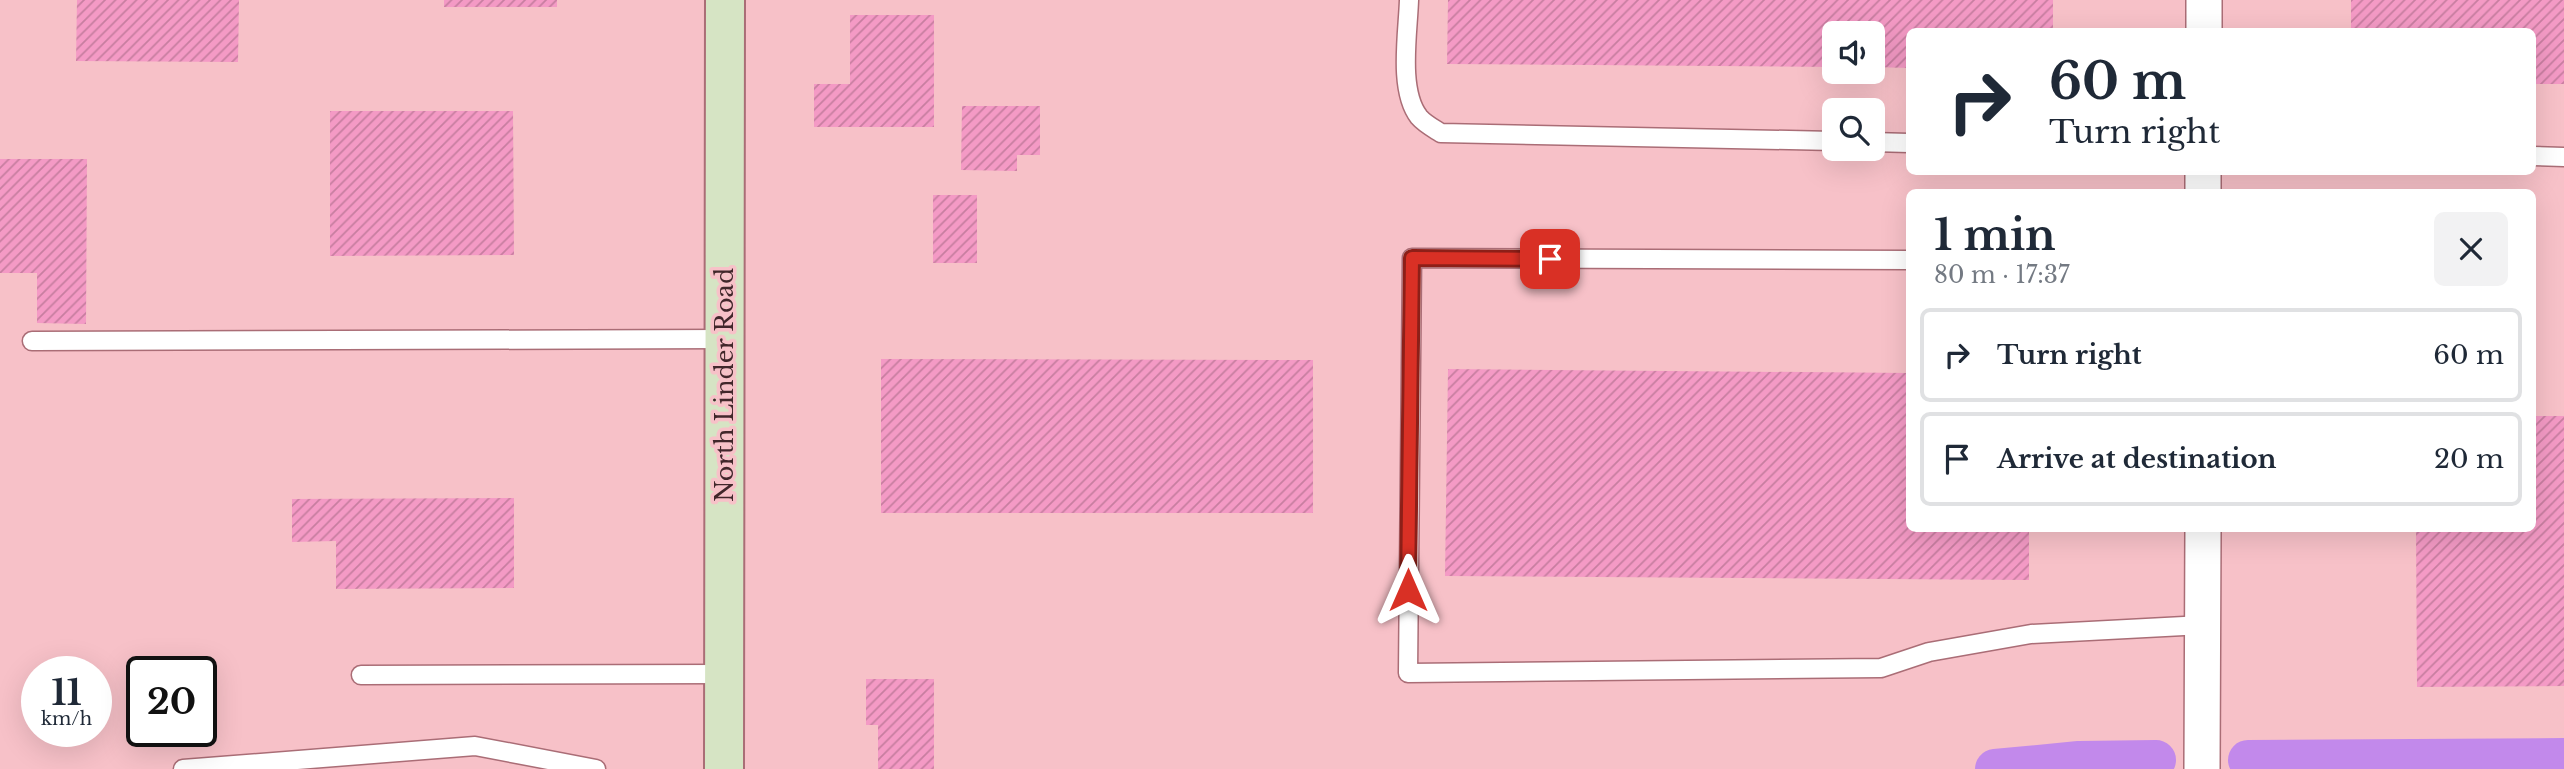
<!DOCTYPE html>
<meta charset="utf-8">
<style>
:root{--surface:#fff;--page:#f2f2f3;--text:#1f2937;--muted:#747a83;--line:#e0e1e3}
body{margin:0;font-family:"Libre Baskerville",serif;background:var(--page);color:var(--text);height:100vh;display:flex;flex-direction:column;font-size:26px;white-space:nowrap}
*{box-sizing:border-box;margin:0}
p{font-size:23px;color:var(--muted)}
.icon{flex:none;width:38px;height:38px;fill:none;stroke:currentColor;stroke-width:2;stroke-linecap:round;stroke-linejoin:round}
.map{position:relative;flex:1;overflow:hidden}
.details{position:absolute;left:1906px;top:189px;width:630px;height:343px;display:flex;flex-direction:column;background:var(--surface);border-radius:10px;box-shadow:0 7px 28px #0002}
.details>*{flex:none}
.banner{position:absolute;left:1906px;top:28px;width:630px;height:147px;border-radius:10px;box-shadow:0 7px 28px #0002;background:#fff;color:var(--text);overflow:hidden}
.tools{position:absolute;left:1822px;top:21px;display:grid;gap:14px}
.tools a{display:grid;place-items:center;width:63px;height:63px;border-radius:10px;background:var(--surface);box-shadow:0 7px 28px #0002;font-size:35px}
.speed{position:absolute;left:21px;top:656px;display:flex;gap:14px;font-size:35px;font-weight:700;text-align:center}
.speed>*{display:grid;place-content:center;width:91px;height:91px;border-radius:50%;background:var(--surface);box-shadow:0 7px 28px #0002;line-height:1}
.speed small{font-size:18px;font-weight:400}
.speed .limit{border:4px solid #111;border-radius:10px;background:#fff;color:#111}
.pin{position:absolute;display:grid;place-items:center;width:60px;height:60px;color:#fff;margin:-30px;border-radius:14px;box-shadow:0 4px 10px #0006}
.me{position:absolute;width:77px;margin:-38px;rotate:0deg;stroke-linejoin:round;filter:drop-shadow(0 0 5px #0008)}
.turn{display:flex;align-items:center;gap:24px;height:147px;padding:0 28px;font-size:32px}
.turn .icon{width:91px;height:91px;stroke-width:2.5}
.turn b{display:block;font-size:49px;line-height:60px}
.round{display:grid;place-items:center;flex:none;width:74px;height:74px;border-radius:10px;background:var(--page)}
.head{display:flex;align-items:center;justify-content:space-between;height:119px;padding:0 28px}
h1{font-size:42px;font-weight:800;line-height:52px}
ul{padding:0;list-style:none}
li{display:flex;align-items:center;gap:21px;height:94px;margin:0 14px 10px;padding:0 14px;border:4px solid var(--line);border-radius:10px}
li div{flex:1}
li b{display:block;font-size:26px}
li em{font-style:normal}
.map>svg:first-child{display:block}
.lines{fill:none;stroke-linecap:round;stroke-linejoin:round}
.canal{stroke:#c289eb;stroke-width:40}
.building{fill:url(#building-hatch)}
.lane-casing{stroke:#aa6d76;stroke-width:21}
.street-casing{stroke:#aa6d76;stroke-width:38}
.secondary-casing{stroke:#aa6d76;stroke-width:42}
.lane{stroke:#fff;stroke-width:18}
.street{stroke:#fff;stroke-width:35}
.secondary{stroke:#d6e4c4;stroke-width:38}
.route-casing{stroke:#8d1f18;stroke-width:18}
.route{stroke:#d93025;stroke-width:12}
.labels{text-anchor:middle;stroke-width:7;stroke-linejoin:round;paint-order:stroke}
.street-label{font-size:24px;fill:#41272b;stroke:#f7c1c8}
</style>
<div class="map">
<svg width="2564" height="769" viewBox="0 0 2564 769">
<defs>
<pattern id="building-hatch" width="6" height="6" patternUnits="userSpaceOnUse" patternTransform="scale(1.75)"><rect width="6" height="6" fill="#f49ac5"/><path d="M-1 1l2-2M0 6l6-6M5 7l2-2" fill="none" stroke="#c77ea0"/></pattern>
</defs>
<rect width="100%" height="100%" fill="#f7c1c8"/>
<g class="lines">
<g class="canal">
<path d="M2248 760 2564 758"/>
<path d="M1995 769 2079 761 2156 760"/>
</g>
</g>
<g class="building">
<path d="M77 0H239L238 62 76 61Z"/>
<rect x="444" y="0" width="113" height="7"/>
<path d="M1448 0H2053V32H1909V68L1872 67V33H1834V67L1447 64Z"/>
<path d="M2351 0H2564V84H2532V32H2351Z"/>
<path d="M850 15H934V127H814V84H850Z"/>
<path d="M962 106H1040V155H1017V171L961 170Z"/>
<path d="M330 111H513L514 255 330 256Z"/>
<path d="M0 159H87L86 324 37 323V273H0Z"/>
<rect x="933" y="195" width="44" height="68"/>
<path d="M881 359 1313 360V513H881Z"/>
<path d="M1448 369 1909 373V528H2029V580L1445 576Z"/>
<path d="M2532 416H2564V686L2417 687 2416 528H2532Z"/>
<path d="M514 498V588L336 589V541L292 542V499Z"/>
<path d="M866 679H934V769H878V725H866Z"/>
</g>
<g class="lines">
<g class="lane-casing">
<g id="lane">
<path d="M1409 0C1408 33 1398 90 1419 117 1425 124 1433 128 1441 133L1834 141"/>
<path d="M1872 142 1909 143"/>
<path d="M2532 156 2564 157"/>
<path d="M1909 260 1412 258 1408 673 1881 668 1929 652 2031 634 2203 625"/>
<path d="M32 341 725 339"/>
<path d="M361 675 725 674"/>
<path d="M183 769 475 746 596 769"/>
</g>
</g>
<g class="street-casing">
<g id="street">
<path d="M2204 32V0"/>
<path d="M2203 192V172"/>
<path d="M2202 769 2203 528"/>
</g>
</g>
<g class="secondary-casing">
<path id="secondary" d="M724 769 725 0"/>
</g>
<use href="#lane" class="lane"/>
<use href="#street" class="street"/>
<use href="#secondary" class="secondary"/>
</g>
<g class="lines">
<g class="route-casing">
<path id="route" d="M1408 590 1412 258 1550 259"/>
</g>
<use href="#route" class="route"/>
</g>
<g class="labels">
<g class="street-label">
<text transform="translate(725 385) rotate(-90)" y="8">North Linder Road</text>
</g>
</g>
</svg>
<div class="tools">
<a><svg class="icon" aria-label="sound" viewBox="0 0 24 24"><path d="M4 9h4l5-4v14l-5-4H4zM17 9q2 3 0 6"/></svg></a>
<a><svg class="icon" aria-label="search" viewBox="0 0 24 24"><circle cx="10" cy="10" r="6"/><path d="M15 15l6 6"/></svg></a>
</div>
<div class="speed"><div>11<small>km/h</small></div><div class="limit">20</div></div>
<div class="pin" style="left:1550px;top:259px;background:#d93025"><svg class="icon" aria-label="arrive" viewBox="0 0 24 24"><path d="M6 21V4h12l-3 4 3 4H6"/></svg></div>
<svg class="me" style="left:1408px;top:590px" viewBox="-20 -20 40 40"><path d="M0-17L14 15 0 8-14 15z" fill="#d93025" stroke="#fff" stroke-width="4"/></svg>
<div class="banner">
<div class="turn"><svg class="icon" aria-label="right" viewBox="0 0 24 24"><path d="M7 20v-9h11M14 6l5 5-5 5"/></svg><div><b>60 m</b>Turn right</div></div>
</div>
<section class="details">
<div class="head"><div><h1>1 min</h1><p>80 m · 17:37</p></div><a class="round"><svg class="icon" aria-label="close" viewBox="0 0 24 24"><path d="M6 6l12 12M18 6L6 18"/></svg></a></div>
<ul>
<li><svg class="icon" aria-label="right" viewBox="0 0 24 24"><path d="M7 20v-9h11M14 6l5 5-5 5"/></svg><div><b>Turn right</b></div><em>60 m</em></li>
<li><svg class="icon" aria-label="arrive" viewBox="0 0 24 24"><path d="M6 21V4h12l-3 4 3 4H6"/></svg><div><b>Arrive at destination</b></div><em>20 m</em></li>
</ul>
</section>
</div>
